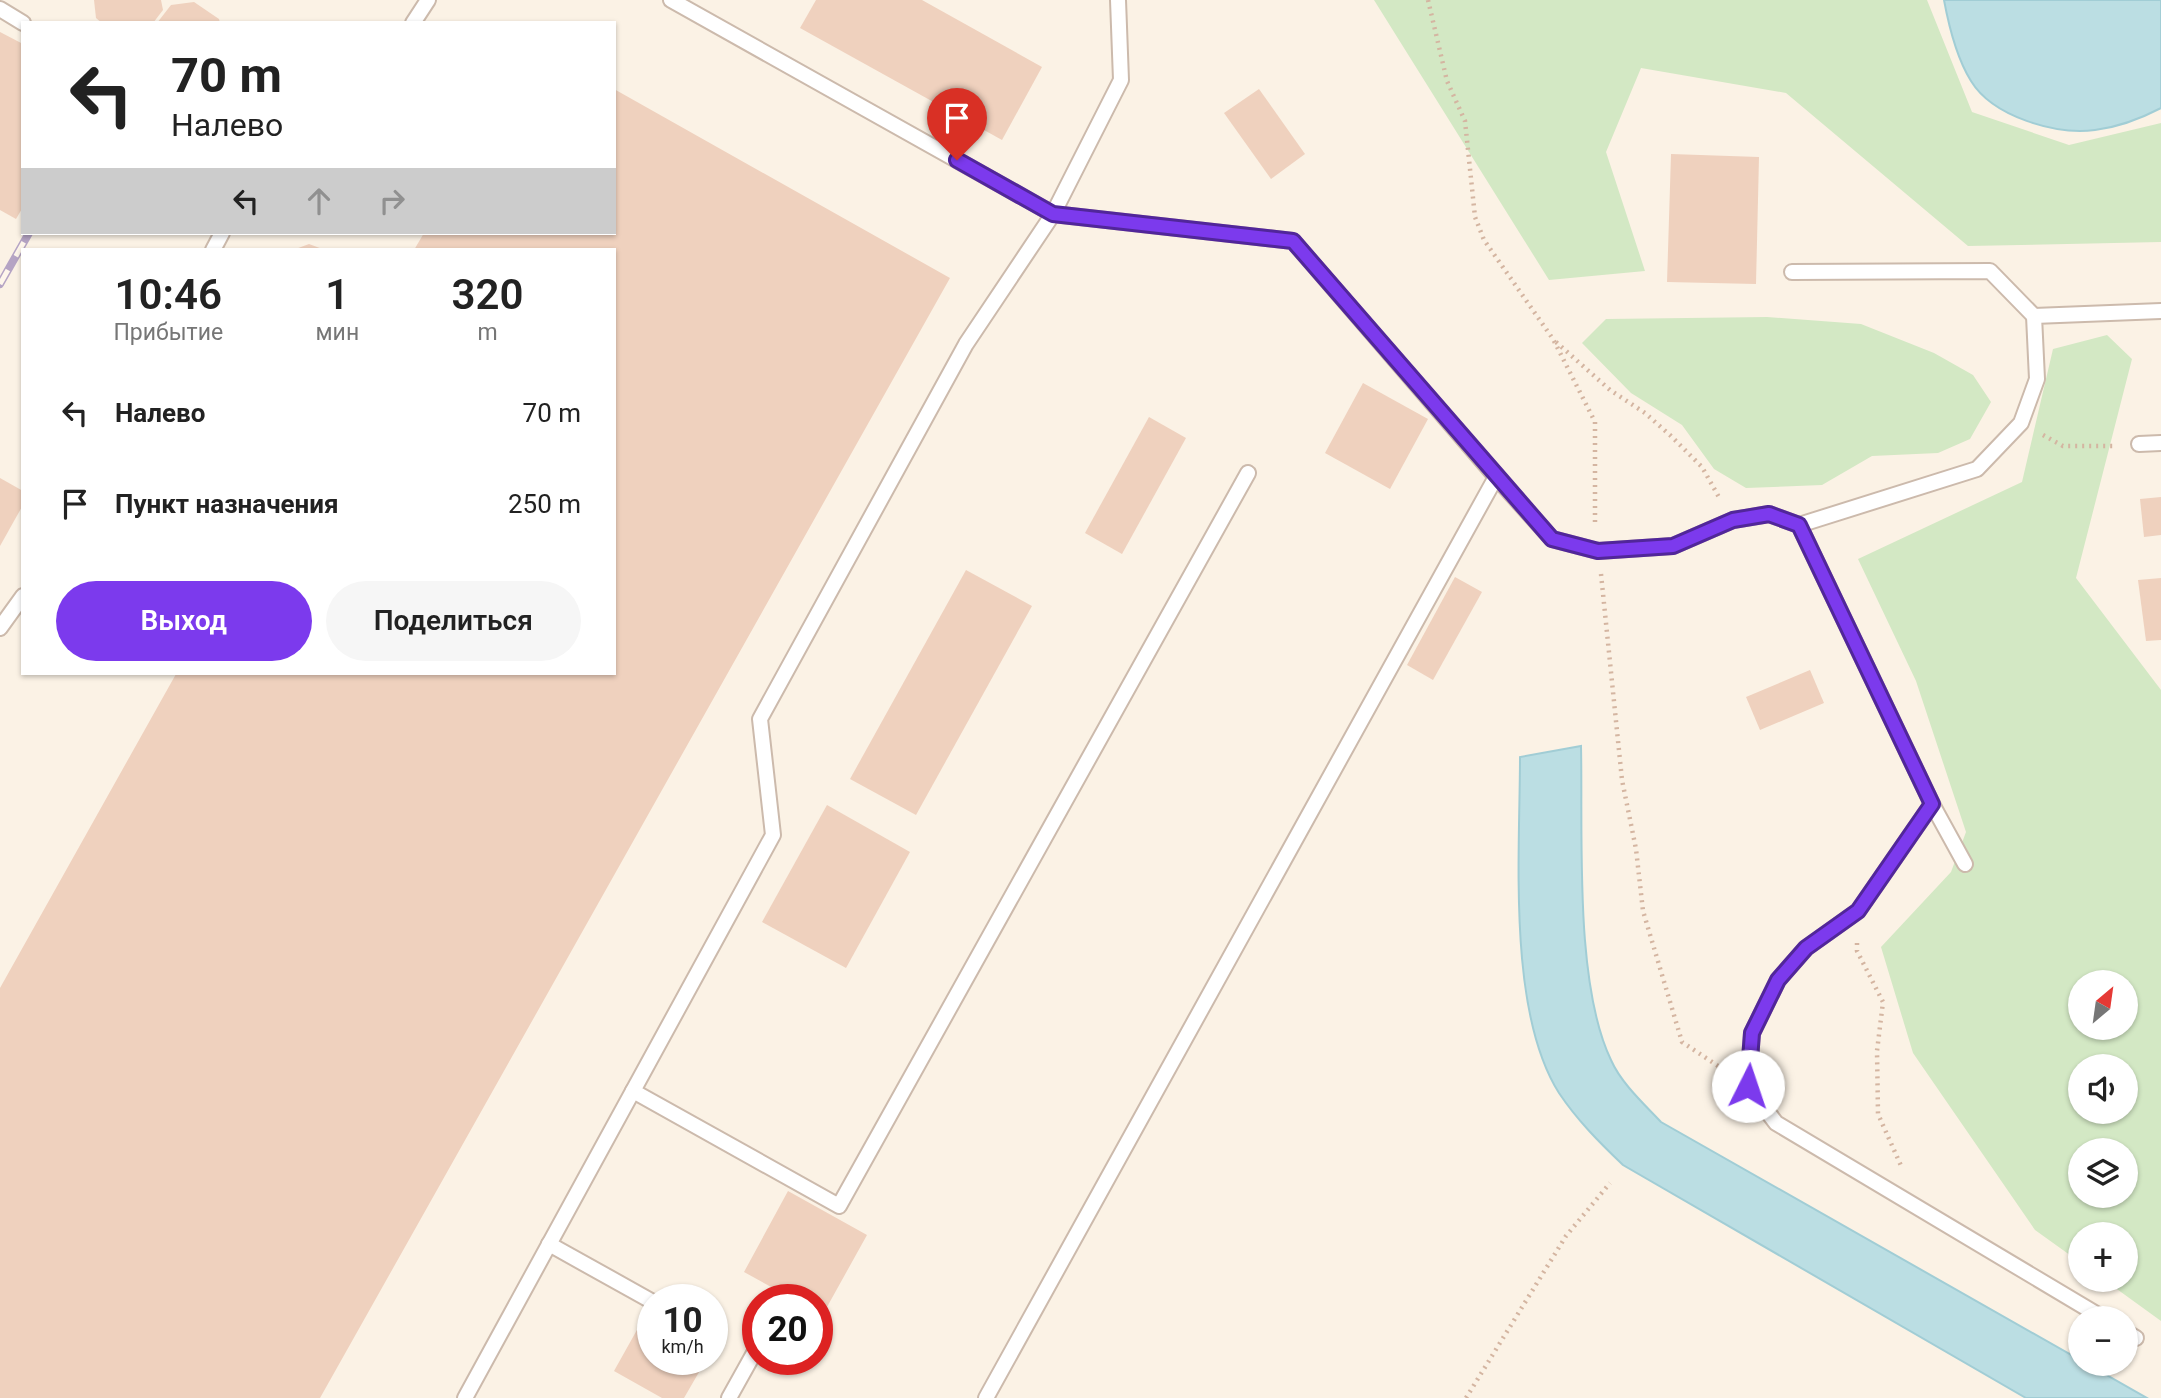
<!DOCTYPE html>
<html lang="ru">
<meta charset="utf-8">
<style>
:root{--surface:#fff;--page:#f6f6f6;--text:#222;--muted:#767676;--accent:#7c3aed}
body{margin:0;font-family:Roboto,sans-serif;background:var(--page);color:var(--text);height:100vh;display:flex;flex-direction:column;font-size:26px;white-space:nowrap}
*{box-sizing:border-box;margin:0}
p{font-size:23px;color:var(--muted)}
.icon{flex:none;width:38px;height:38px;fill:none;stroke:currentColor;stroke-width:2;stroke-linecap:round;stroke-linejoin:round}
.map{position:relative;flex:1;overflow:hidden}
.details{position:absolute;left:21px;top:248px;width:595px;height:427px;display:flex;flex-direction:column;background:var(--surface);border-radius:0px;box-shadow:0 2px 5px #0004}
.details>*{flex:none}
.banner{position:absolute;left:21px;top:21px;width:595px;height:214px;border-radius:0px;box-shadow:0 2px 5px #0004;background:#fff;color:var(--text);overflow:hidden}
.needle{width:46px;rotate:29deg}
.buttons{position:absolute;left:2068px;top:970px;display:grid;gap:14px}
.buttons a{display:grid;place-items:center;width:70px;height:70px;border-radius:50%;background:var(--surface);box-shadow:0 2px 5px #0004;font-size:35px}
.speed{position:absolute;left:637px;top:1284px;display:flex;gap:14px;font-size:35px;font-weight:700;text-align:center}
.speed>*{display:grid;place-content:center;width:91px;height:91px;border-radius:50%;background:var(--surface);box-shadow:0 2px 5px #0004;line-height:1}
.speed small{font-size:18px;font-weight:400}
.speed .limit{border:10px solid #d22;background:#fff;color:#111}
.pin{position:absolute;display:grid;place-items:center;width:60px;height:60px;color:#fff;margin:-72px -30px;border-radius:50% 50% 50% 0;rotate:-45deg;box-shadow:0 0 7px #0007}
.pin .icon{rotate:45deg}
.me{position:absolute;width:77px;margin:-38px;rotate:4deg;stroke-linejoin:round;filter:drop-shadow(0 0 5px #0008)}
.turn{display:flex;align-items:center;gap:24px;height:147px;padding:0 35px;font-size:32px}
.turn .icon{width:91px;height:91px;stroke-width:2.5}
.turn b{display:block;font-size:49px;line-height:60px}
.lanes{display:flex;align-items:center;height:66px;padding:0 35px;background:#0003;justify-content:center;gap:35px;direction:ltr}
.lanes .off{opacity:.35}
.eta{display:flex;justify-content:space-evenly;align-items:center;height:119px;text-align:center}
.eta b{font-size:42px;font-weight:600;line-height:49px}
.action{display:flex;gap:14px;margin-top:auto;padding:14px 35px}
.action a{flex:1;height:80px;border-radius:42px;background:var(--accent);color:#fff;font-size:28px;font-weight:600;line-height:80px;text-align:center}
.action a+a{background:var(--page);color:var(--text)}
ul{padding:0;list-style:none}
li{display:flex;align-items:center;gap:21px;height:91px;padding:0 35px}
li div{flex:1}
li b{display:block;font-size:26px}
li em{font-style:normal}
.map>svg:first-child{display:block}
.green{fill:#d3e8c4;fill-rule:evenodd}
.water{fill:#bbdee3;stroke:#a1cdd5;stroke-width:2}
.building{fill:#efd1be}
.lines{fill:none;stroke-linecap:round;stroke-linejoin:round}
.service-casing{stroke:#ccbaac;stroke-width:18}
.path{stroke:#d4b5a1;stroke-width:4.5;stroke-dasharray:2 5;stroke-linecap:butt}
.service{stroke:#fff;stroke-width:14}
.rail-casing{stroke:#b5a4c4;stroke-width:8}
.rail{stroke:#fef6eb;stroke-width:5;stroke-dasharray:16;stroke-linecap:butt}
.route-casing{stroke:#51269a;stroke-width:18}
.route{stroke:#7c3aed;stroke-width:12}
</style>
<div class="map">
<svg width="2161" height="1398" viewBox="0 0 2161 1398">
<rect width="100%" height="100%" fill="#fbf2e5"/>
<g class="green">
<path d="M1374 0H1927L1972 112 2069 145 2161 123V242L1968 246 1786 93 1641 68 1606 152 1645 271 1549 280Z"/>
<path d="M1767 317 1861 324 1934 353 1973 375 1991 402 1970 439 1938 453 1872 456 1822 485 1746 488 1714 469 1682 425 1631 393 1582 343 1606 319Z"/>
<path d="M2107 335 2132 359 2076 578 2161 690V1321L2103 1279H2126V1234H2081V1263L2035 1230 1913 1053 1881 947 1951 872 1966 832 1916 681 1858 559 2022 482 2053 349ZM2081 982H2126V1027H2081ZM2081 1066H2126V1111H2081ZM2081 1150H2126V1195H2081Z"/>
</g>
<g class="water">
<path d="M1944 0H2161V108C2140 119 2119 127 2095 130 2056 135 1993 117 1971 81 1956 57 1949 27 1944 0Z"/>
<path d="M1581 746C1583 833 1574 983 1611 1060 1621 1083 1644 1104 1661 1122L2147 1398H2026L1623 1165C1599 1142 1577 1120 1559 1093 1507 1011 1520 852 1520 757Z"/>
</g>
<g class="building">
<path d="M94 0H161L163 10 153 23H102L96 18Z"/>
<path d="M816 0H922L1042 67 1002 140 800 28Z"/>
<path d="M194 2 219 19 220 23H157L171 5Z"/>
<path d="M0 32 23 44V207L16 219 0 210Z"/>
<path d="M614 89 950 278 320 1398H0V988L176 674H614V250H414L424 233H614Z"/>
<path d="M1259 89 1305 154 1271 179 1224 113Z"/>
<path d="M1671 154 1759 157 1756 284 1667 282Z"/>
<path d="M309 244 325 250H293Z"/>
<path d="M1363 383 1428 419 1390 489 1325 453Z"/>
<path d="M1149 417 1186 438 1122 554 1085 533Z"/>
<path d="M0 478 23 491V505L0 546Z"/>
<path d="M2161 497V535L2144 537 2140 499Z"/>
<path d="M966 570 1032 606 916 815 850 779Z"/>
<path d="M1455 577 1482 592 1433 680 1407 665Z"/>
<path d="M2161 578V640L2146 641 2138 580Z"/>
<path d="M1810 670 1824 703 1760 730 1746 697Z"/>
<path d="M827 805 910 852 846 968 762 922Z"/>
<path d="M788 1191 867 1235 822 1316 817 1313V1300H795L744 1272Z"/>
<path d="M647 1312 653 1315V1360H706L684 1398H662L614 1371Z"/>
</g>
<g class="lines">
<g class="service-casing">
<g id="service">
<path d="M0 9 23 23"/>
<path d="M413 23 428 0"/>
<path d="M213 250 222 233"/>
<path d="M1792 272 1990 271 2034 316"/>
<path d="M2139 444 2161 443"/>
<path d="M1496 477 1552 539 1598 551 1673 546 1733 520 1769 514 1799 525"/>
<path d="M0 628 23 596"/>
<path d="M1932 804 1858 911 1806 948 1778 980 1752 1033 1748 1086 1776 1123 2103 1318"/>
<path d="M1965 864 1932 804 1799 525 1977 469 2021 423 2037 379 2034 316 2161 311"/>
<path d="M633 1091 839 1206 1248 473"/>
<path d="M549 1244 653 1302"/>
<path d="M2126 1332 2136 1338"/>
<path d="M712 1335 717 1338"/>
<path d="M465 1398 773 835 760 719 966 344 1053 214 671 0"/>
<path d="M729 1398 758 1346"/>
<path d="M986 1398 1496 477 1293 241 1053 214 1121 80 1118 0"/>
</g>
</g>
<g class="path">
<path d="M1428 0 1447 81 1465 121 1475 217 1484 240 1553 339 1595 422V524"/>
<path d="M1556 342 1610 390 1645 413 1671 436 1702 467 1720 499"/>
<path d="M2043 435 2063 446H2116"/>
<path d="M1601 574 1622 780 1636 849 1643 911 1682 1042 1724 1070"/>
<path d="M1857 943V951L1883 1002 1877 1051 1878 1114 1902 1168"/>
<path d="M1466 1398 1566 1236 1610 1183"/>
</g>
<use href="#service" class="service"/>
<g class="rail-casing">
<path id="rail" d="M0 284 29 233"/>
</g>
<use href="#rail" class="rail"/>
</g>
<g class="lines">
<g class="route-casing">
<path id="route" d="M957 160 1053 214 1293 241 1552 539 1598 551 1673 546 1733 520 1769 514 1799 525 1932 804 1858 911 1806 948 1778 980 1752 1033 1748 1086"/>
</g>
<use href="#route" class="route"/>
</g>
</svg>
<div class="buttons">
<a><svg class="needle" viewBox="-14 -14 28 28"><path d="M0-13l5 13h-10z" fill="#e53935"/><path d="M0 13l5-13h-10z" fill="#767676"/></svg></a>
<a><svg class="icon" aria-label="sound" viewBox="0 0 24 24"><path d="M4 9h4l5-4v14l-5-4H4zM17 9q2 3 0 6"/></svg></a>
<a><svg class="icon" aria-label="layers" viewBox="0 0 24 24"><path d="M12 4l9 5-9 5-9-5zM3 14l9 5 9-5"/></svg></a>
<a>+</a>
<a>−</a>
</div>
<div class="speed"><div>10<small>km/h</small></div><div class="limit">20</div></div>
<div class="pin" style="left:957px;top:160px;background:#d93025"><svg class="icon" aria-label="arrive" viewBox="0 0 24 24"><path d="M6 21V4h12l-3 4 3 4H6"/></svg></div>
<svg class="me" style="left:1748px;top:1086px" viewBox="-20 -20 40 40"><circle r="19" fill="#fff"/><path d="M0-13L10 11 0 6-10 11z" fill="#7c3aed"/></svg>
<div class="banner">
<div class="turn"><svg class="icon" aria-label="left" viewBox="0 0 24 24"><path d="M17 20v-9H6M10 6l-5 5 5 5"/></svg><div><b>70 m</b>Налево</div></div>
<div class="lanes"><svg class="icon" aria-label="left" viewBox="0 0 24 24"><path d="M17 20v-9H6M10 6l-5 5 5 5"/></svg><svg class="icon off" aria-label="ahead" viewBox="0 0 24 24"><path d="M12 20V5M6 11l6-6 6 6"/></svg><svg class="icon off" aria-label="right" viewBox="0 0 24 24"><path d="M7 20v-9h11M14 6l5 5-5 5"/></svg></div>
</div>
<section class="details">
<div class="eta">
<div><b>10:46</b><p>Прибытие</p></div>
<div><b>1</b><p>мин</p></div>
<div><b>320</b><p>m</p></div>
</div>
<ul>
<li><svg class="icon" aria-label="left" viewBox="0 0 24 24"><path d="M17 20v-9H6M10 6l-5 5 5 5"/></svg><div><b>Налево</b></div><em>70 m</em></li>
<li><svg class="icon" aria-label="arrive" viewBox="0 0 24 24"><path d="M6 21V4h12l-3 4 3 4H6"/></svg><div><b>Пункт назначения</b></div><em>250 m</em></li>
</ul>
<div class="action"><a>Выход</a><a>Поделиться</a></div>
</section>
</div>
